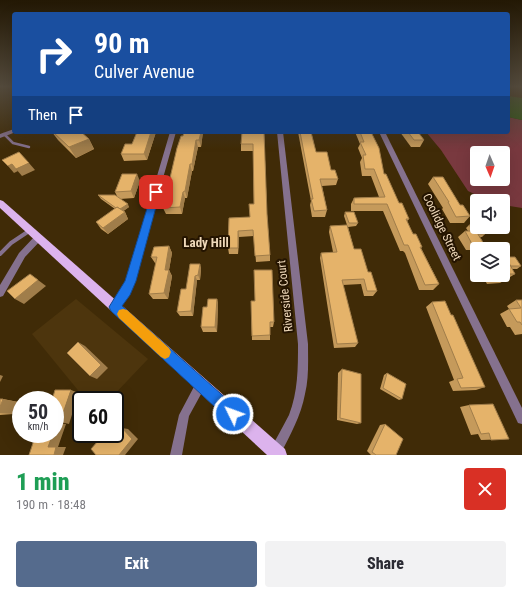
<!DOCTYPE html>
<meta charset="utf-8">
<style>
:root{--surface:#fff;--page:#f2f2f3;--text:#2b2b33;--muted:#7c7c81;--accent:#556b8d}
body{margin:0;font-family:"Roboto Condensed",sans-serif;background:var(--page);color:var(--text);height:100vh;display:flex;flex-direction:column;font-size:15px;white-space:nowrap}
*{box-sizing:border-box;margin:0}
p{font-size:13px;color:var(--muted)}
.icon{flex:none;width:22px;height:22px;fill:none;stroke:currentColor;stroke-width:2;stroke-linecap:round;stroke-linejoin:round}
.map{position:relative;height:455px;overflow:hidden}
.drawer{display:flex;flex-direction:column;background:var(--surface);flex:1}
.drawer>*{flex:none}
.guide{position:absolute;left:12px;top:12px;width:498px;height:122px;border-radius:4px;box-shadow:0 4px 16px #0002;background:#1a4fa0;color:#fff;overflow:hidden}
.needle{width:26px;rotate:178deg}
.tools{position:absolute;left:470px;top:146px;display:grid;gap:8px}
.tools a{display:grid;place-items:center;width:40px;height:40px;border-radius:4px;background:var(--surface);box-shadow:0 4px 16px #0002;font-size:20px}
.speed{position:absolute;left:12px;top:391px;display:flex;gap:8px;font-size:20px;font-weight:700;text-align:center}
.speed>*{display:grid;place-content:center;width:52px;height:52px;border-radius:50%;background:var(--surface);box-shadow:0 4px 16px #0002;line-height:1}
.speed small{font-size:10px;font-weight:400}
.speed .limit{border:2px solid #111;border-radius:6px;background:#fff;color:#111}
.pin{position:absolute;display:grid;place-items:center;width:34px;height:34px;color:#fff;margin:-17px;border-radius:8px;box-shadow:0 2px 6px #0006}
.me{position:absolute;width:44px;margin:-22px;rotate:312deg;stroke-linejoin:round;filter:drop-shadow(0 0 3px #0008)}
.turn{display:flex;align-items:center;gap:14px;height:84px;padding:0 16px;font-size:18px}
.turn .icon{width:52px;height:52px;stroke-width:2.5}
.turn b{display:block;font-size:28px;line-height:34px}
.then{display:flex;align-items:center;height:38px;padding:0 16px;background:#0003;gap:8px;font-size:15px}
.round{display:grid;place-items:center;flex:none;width:42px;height:42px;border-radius:4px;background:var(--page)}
.summary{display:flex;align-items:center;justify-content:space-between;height:68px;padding:0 16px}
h1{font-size:24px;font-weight:800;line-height:30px;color:#1e9e55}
.button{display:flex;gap:8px;margin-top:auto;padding:8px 16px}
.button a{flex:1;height:46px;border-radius:4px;background:var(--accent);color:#fff;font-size:16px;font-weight:800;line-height:46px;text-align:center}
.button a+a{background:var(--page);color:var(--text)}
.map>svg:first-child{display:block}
.built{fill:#4d350d}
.green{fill:#79393f;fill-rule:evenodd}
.water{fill:#2f5914}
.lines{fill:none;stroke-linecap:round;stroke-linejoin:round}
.lane-far1{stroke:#85718e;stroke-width:2.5}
.lane{stroke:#85718e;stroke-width:4}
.street{fill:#85718e;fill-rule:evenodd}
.primary{fill:#dcb3ed;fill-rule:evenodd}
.wall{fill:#c59a5b}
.shaded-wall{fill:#a07d4a}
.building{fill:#e5b36a;stroke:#a07d4a}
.route{fill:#1a73e8;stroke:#114b97}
.slow{fill:#f59e0b}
.labels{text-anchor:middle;stroke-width:4;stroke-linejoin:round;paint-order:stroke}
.street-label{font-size:12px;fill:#efd9ba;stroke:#241400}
.neighbourhood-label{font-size:13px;font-weight:bold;fill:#efd9ba;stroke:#241400}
</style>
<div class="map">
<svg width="522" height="455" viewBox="0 0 522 455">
<rect width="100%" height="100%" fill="#402b07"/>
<path class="built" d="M76 299 148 359 109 400H86L32 334Z"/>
<path class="green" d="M508 117 522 120V208L503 205V201H489L468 191 441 150 426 132H508ZM477 153H503V179H477Z"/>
<path class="water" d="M508 96 522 98V120L508 117Z"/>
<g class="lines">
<path class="lane-far1" d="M4 134 13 143 29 147"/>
<path class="lane" d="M0 254 11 243 29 231"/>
<g class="street">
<path d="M14 129V132H16L0 138V134Z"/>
<path d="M170 132H176L134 281 129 294 118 310 115 311 112 310 111 307 123 289 126 281Z"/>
<path d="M277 132H283L308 344C308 361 309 378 305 394 301 416 290 435 280 455H272L270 451C276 438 283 427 289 415 298 392 298 368 298 344Z"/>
<path d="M379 132H385L522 408V424L518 423Z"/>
<path d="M38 235 41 236 42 238 41 240 25 257 3 296 0 297V285L19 253 35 236Z"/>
<path d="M201 380 205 381 206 385 189 416 182 455H170L179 415 197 381Z"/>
</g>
<path class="primary" d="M0 200 3 201 285 449 287 455H267L0 208Z"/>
</g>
<g class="wall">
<path d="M52 132H81L89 139 94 149 76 158 58 140Z"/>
<path d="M137 132H156L147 160 124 161 121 154 132 144Z"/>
<path d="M184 132H203L201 147H198L193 171H192L187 198H185L182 214H166L163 208Z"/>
<path d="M264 132 267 214 270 255V261L256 262 254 236 239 237 238 254H229L228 248 229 218 250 217 254 204 253 151H241V144Z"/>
<path d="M298 132H311L316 152 338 179 336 185 322 186 327 210 325 217H312L310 205 311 201Z"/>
<path d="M355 132H371L384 174 399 203 409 219 407 221 413 234 422 247 421 248 439 284 433 290H419L405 253 403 251H400L383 211H351V204L354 198 379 197 371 176H362L360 162 362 158 358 148 360 144Z"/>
<path d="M400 132H418L424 140 420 147H411Z"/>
<path d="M433 177 460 205 470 216 464 223H450L442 209 443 208 428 184Z"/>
<path d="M140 181 134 198 120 199 129 207 123 211 125 212 128 219 108 234 101 229 96 222 115 209 101 199 98 195 117 196 115 192Z"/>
<path d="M345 212 358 223 356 226 348 227 354 249 368 272 377 291 373 296H364L361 284 343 285 358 343 355 347 334 348 320 258 321 253 333 252 329 232 330 226 347 225 344 216Z"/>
<path d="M469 225 485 234 482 237H480L484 244 478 249H477V250H466L458 237 465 231H468L466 228Z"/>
<path d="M169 246 172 253 169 270 172 276 168 299H153L149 294 156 263H155L151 257Z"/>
<path d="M503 257 521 266 517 269H512L515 274 500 283 487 284 482 275H503Z"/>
<path d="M200 264 201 269 200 280H197L193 316H180L177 312 186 289Z"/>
<path d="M217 299 218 304 217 332H203L201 327 207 307Z"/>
<path d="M516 300H522V334L515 335 510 327H507L500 314 509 309 507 306Z"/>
<path d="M251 301 274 322 273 327H270V340H252Z"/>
<path d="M432 302 451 315 485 387 476 390 453 391 449 382 454 380 426 307Z"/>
<path d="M342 369 361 423 357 424 337 420 338 373Z"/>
<path d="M387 373 402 399 399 400 380 389 384 375Z"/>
<path d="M0 399H3L18 402 13 414 0 415Z"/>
<path d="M469 405 509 439 481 440 478 434 471 435 460 407Z"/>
<path d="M385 424 396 455H371L367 451 380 425Z"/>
</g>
<g class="shaded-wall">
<path d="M151 132H156L147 160 144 154Z"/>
<path d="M201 132H203L201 147 199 140Z"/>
<path d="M89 139 94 149 76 158 69 147Z"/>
<path d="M196 140 198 147 193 171 192 164Z"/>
<path d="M29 163 35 170 22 176 16 169Z"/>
<path d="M12 164 18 171 14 173 8 166Z"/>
<path d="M190 164 192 171 187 198 185 191Z"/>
<path d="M137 174 140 181 134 198 131 191Z"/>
<path d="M183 192 185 198 182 214 180 207Z"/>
<path d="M128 204 129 207 121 213 119 210Z"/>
<path d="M125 212 128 219 108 234 103 228Z"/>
<path d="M238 231 239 237 238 254Z"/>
<path d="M169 246 172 253 169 270 172 276 168 299 164 293 165 270Z"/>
<path d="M200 264 201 269 200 280 198 275Z"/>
<path d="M30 274 46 286 24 304 15 299Z"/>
<path d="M195 276 197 280 193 316 191 311Z"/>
<path d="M217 299 218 304 217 332 215 327Z"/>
<path d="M78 342 85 346 108 368 97 379 90 376Z"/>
<path d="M0 375 3 376 0 382Z"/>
<path d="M71 390 79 393 69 424 60 422Z"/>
<path d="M3 399 18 402 13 414 0 413V407Z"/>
<path d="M57 423 66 424 58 447H66L63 455H54L48 447 53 434H55V428Z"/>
<path d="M115 425 119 426 125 433 119 432 115 428Z"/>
<path d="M122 428 128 429 138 439 125 455H119Z"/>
</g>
<g class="building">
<path d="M53 132H81L89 139 69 147Z"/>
<path d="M137 132H151L144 154H121L125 144H132Z"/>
<path d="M184 132H201L199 140H196L192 164H190L185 191 183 192 180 207 163 208 177 148 181 136H183Z"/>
<path d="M242 132H264L267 214 270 255 255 256 253 230 238 231V248H228L229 218 250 217 249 204H254L253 144H241Z"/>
<path d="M300 132H311L316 152H327L331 170H335L338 179H320L327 210 314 211 311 199H313Z"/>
<path d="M360 132H371L379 148 384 174H386L399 203H402L409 219H406L413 234H416L422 247H420L439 284 425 285 409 247 408 245H404L387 204H354V198L385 197 374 169H365L363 155H366L360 142H364Z"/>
<path d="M408 132H418L424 140H414Z"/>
<path d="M19 152 29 163 16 169 12 164 8 166 2 160Z"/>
<path d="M122 174H137L131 191 115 192Z"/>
<path d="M433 177H443L460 205H463L470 216 456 217 448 202H449Z"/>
<path d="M98 195H115L128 204 120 209 117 207 116 208Z"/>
<path d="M117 207 125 212 103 228 96 222Z"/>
<path d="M345 212H354L358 223H349Z"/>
<path d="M347 225 354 249H361L368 272H371L377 291H367L364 279 342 280 358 343 337 344 321 253 337 252 330 226Z"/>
<path d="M469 225H477V227H481L485 234H478L476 231H473Z"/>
<path d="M465 231H476L484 244H472Z"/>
<path d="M169 246 165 270H169L164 293 149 294 157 257H151L154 247Z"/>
<path d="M503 257H515L521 266H510L509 263H508Z"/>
<path d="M509 263 515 274H506L509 278H495L493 275H503V264Z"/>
<path d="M190 264H200L198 275 195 276 191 311 177 312 181 289H186Z"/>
<path d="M254 270H272L274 322H270V335L252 336 251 301H255Z"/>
<path d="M30 274 38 280 15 299 7 291Z"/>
<path d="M208 299H217L215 327H201L203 307H207Z"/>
<path d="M516 300H522V325L520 322H517L509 309 521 308Z"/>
<path d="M445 301 451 315H453L485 387 461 388 457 379 463 378 432 302Z"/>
<path d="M78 342 101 365 90 376 67 353Z"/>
<path d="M342 369 361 374V423L340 418Z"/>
<path d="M387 373 406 384 402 399 383 388Z"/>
<path d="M55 390H71L60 422 57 423 55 428V400H52Z"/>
<path d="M0 399H3L0 407Z"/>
<path d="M493 404 509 439 491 440 489 433 481 434 469 405Z"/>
<path d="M385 424 403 439 396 455H376L372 452Z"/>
<path d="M115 428 119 432 122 428 132 439 119 455H96L91 449 104 434H115Z"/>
<path d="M36 434H53L48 447H56L54 455H29Z"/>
</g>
<linearGradient id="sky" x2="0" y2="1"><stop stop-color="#231804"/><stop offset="0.58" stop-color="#534a3c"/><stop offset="1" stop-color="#534a3c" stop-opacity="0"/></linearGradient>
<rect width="522" height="149" fill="url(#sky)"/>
<path class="route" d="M156 189 160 192 136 281 130 295 122 306 238 409 240 414 238 419 233 421 228 419 111 311 109 307 125 281 152 192Z"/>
<path class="slow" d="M123 309 127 310 169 348 171 352 169 357 165 359 161 357 119 318 117 314 119 310Z"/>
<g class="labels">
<g class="street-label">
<text transform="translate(442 227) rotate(64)" y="4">Coolidge Street</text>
<text transform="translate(285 296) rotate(-96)" y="4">Riverside Court</text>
</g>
<g class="neighbourhood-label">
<text x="206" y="247">Lady Hill</text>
</g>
</g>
</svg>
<div class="tools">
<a><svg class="needle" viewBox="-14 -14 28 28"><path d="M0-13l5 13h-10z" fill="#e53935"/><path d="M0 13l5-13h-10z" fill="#7c7c81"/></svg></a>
<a><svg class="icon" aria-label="sound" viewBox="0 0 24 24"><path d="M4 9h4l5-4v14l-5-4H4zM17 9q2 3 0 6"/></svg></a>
<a><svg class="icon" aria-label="layers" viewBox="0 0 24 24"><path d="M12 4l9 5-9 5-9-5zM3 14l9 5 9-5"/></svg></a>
</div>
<div class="speed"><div>50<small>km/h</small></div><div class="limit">60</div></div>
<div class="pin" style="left:156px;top:192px;background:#d93025"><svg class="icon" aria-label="arrive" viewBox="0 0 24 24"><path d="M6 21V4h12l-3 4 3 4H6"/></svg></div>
<svg class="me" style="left:233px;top:414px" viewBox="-20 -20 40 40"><circle r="17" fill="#1a73e8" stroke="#fff" stroke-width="3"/><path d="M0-11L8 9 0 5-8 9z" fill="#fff"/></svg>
<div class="guide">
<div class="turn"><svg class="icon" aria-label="right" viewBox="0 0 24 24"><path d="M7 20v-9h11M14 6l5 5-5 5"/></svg><div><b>90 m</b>Culver Avenue</div></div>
<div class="then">Then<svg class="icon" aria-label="arrive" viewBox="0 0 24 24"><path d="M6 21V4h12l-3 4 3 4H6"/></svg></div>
</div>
</div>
<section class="drawer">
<div class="summary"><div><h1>1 min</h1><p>190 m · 18:48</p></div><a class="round" style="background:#d93025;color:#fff"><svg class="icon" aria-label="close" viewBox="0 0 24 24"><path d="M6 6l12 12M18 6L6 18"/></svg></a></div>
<div class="button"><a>Exit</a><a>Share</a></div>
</section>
